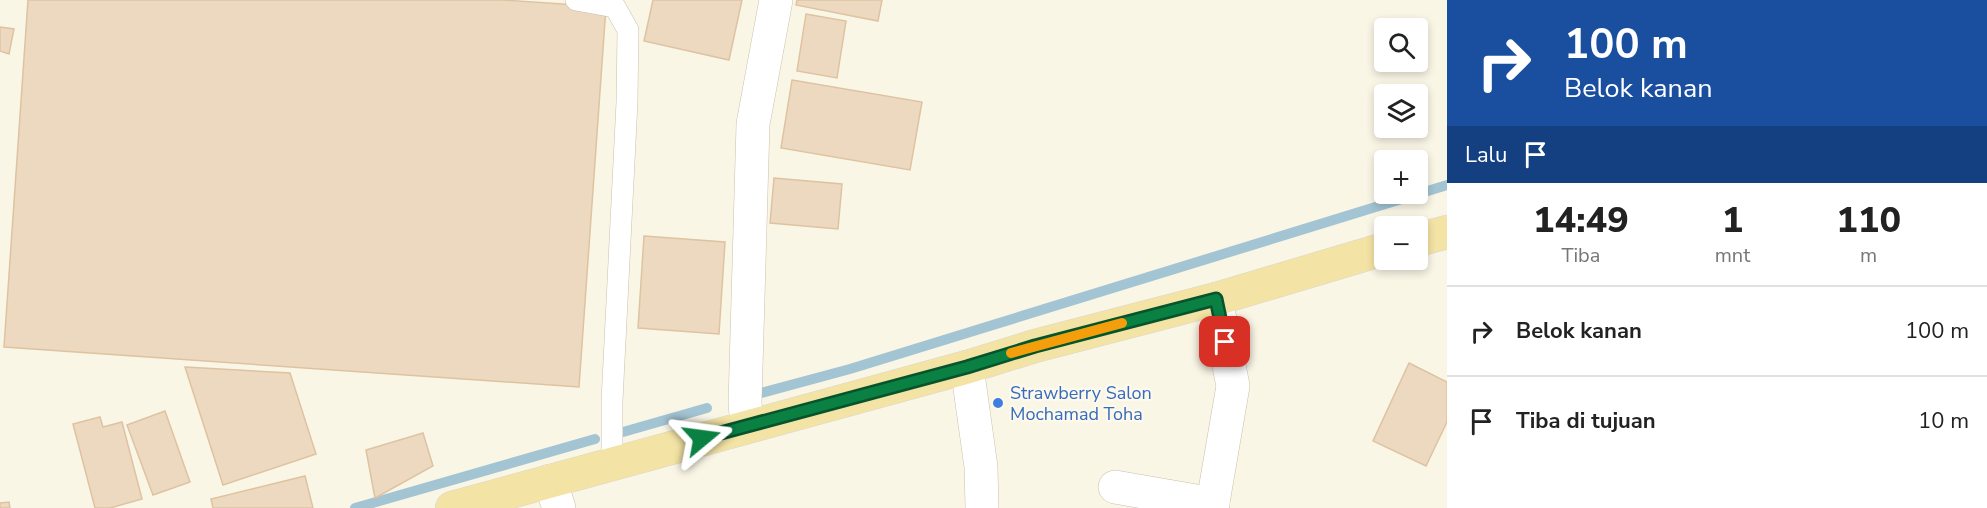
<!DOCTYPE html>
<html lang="id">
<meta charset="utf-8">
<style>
:root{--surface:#fff;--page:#f6f6f6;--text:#222;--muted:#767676;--line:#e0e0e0}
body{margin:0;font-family:"Nunito Sans",sans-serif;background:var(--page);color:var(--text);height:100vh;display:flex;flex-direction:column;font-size:22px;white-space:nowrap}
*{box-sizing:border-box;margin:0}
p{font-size:20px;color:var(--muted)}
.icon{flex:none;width:33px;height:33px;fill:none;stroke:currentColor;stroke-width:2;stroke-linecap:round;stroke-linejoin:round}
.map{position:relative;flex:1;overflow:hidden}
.details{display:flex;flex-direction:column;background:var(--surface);width:540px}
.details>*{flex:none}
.hud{background:#1a4fa0;color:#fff;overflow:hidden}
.fabs{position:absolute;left:1374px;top:18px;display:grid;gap:12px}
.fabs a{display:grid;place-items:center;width:54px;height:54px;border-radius:6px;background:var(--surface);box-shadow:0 3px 9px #0003;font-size:30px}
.pin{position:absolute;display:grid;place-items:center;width:51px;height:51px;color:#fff;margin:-26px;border-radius:12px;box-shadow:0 3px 9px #0006}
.me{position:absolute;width:66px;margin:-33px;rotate:74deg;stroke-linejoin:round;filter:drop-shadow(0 0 4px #0008)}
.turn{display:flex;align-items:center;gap:21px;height:126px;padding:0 18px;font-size:27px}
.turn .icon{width:78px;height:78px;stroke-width:2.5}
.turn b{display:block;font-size:42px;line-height:51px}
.then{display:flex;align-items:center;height:57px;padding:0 18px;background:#0003;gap:12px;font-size:22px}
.eta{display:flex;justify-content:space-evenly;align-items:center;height:102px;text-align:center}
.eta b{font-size:36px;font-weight:800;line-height:42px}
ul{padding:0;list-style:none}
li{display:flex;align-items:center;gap:18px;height:90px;padding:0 18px;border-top:2px solid var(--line)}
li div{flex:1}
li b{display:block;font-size:22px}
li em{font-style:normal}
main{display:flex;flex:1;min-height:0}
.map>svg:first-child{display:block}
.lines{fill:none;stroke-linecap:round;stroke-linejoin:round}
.stream{stroke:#a3c4d3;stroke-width:10}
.building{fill:#edd9c0;stroke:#dec3a2;stroke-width:1.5}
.service-casing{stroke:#cbbfad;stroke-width:22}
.minor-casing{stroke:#cbbfad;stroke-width:34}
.primary-casing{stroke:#dad6d1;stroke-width:34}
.service{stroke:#fff;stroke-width:21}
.minor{stroke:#fff;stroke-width:33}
.primary{stroke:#f3e3a4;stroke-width:33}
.route-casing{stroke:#07532c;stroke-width:15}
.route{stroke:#0b8043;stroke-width:10}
.slow{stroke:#f59e0b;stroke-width:10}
.shop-dot{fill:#3f7fe0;stroke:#fdf9ec;stroke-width:2}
.labels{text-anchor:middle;stroke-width:4.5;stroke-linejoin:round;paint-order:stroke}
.shop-label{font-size:18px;fill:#366cbe;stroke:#fdf9ec;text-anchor:start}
</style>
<main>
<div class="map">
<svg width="1447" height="508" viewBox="0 0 1447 508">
<rect width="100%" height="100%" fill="#faf6e6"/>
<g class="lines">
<g class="stream">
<path d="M750 396 850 369 1447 185"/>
<path d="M623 432 707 408"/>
<path d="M355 508 595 439"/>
</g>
</g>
<g class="building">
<path d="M28 0H503L606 7 579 387 4 347Z"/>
<path d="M653 0H742L729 60 644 41Z"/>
<path d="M797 0H882L878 21 796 5Z"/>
<path d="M806 14 846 21 837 78 797 71Z"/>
<path d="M0 27 14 29 9 54 0 51Z"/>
<path d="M792 80 922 102 910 170 781 148Z"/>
<path d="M774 178 842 184 838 229 770 223Z"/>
<path d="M644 236 725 242 719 334 638 328Z"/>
<path d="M1409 363 1447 382V422L1426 466 1373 441Z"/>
<path d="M185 367 290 373 316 454 223 485Z"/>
<path d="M165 411 190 482 153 495 127 425Z"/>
<path d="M100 417 103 427 122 422 142 499 110 508H95L73 424Z"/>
<path d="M423 433 433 466 375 498 366 450Z"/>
<path d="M305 476 313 508H213L211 499Z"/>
<path d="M9 502 10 508H0V503Z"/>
</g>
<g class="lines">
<g class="service-casing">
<path id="service" d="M576 0 615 7 628 30 627 102 612 401V464"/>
</g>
<g class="minor-casing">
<g id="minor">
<path d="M967 367 981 467 982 508"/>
<path d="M747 425 745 403 753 124 776 0"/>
<path d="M550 481 559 508"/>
<path d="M1115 487 1213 504"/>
<path d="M1212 508 1233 386 1216 299"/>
</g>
</g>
<g class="primary-casing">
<g id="primary">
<path d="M1418 240 1447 232"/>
<path d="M452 508 967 367 1035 346 1216 299 1384 249"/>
</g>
</g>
<use href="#service" class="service"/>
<use href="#minor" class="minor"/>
<use href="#primary" class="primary"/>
</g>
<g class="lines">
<g class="route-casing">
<path id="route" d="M702 438 967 367 1035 346 1216 299 1225 342"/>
</g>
<use href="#route" class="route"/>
<path class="slow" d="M1011 353 1122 323"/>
</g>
<circle class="shop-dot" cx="998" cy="403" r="6"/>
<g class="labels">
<g class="shop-label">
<text x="1010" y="399">Strawberry Salon<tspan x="1010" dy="21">Mochamad Toha</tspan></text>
</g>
</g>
</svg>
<div class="fabs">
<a><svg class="icon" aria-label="search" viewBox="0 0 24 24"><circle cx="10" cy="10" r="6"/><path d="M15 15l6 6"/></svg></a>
<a><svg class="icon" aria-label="layers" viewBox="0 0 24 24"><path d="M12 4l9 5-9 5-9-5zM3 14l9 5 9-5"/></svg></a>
<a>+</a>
<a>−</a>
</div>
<div class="pin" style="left:1225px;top:342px;background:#d93025"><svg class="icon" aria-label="arrive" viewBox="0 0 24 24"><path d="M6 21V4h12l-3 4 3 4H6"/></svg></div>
<svg class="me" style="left:702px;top:438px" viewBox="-20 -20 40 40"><path d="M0-17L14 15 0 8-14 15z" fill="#0b8043" stroke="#fff" stroke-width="4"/></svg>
</div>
<section class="details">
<div class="hud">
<div class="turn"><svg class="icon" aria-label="right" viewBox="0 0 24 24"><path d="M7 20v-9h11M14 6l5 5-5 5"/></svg><div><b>100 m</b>Belok kanan</div></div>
<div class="then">Lalu<svg class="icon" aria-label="arrive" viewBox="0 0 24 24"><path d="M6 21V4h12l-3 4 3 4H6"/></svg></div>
</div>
<div class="eta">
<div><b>14:49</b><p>Tiba</p></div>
<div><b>1</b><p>mnt</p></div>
<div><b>110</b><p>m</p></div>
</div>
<ul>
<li><svg class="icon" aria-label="right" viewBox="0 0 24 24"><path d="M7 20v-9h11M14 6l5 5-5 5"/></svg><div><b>Belok kanan</b></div><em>100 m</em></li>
<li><svg class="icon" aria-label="arrive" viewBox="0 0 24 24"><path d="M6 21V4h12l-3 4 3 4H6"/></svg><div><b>Tiba di tujuan</b></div><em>10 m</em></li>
</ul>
</section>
</main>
